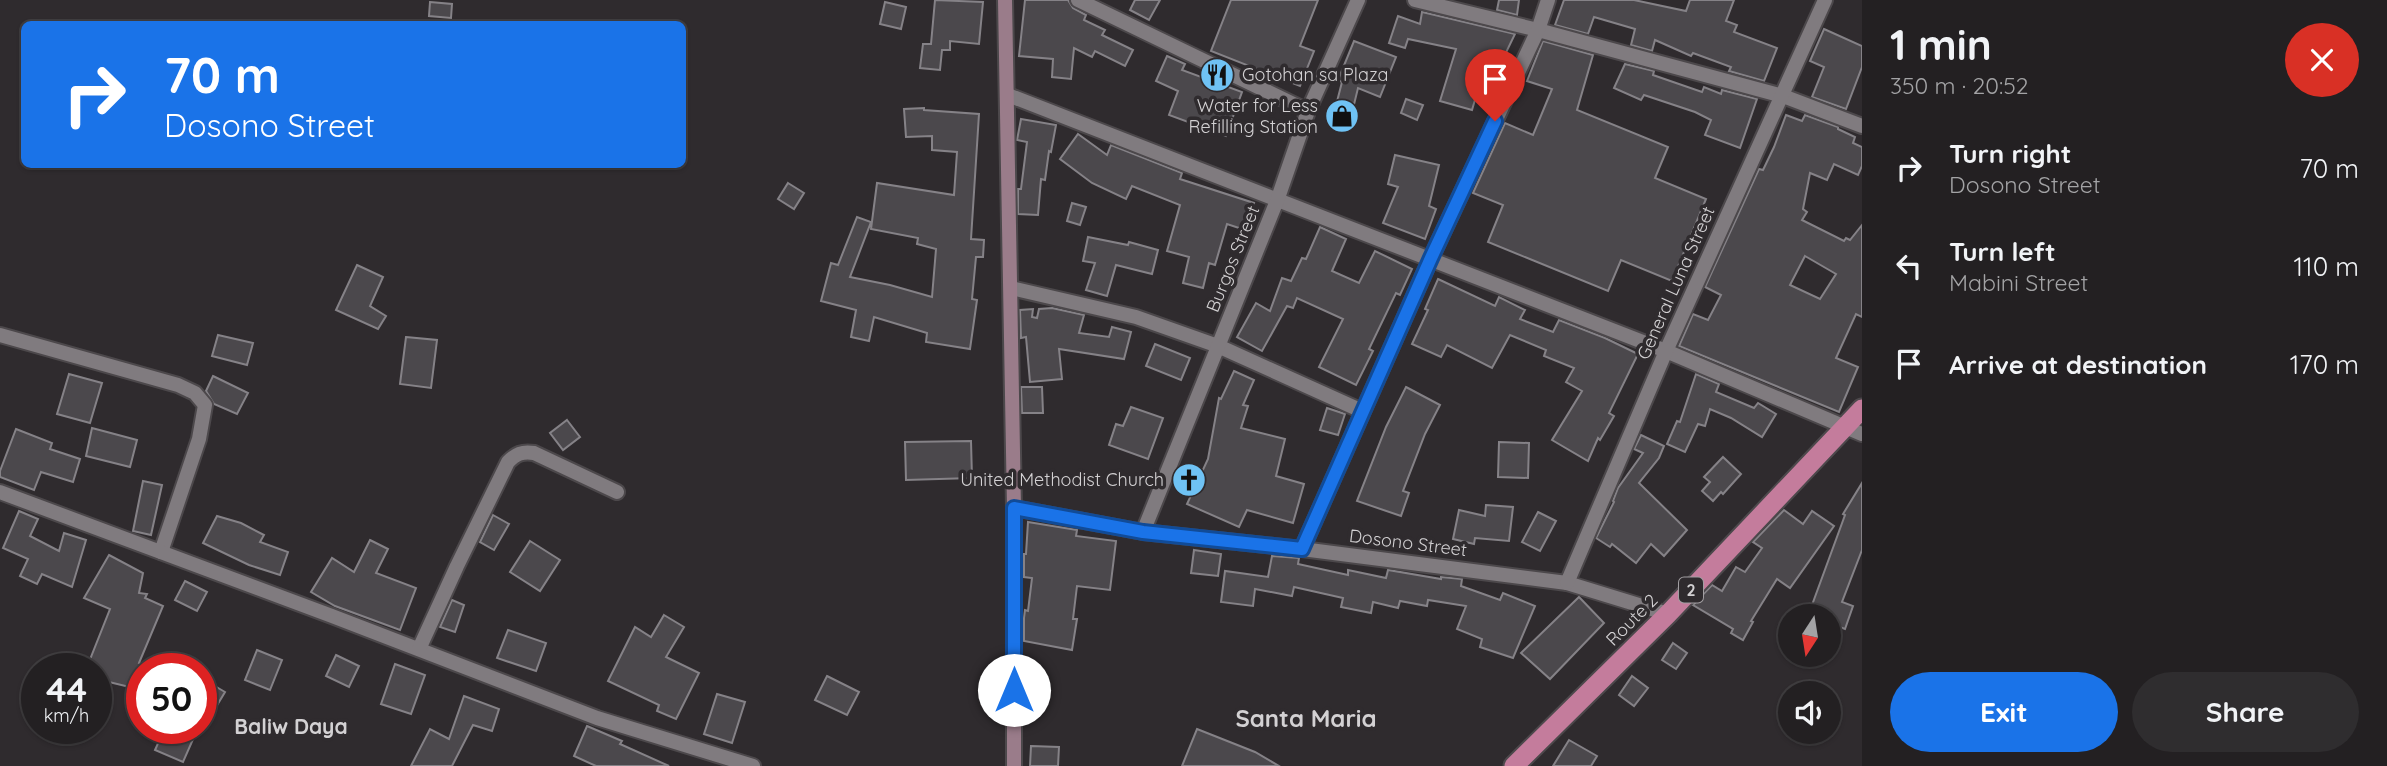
<!DOCTYPE html>
<meta charset="utf-8">
<style>
:root{--surface:#232022;--page:#2f2d2f;--text:#f1f3f6;--muted:#a3a3a5;--line:#403e40;--accent:#1a73e8}
body{margin:0;font-family:Quicksand,sans-serif;background:var(--page);color:var(--text);height:100vh;display:flex;flex-direction:column;font-size:26px;white-space:nowrap}
*{box-sizing:border-box;margin:0}
p{font-size:23px;color:var(--muted)}
.icon{flex:none;width:38px;height:38px;fill:none;stroke:currentColor;stroke-width:2;stroke-linecap:round;stroke-linejoin:round}
.map{position:relative;flex:1;overflow:hidden}
.sheet{display:flex;flex-direction:column;background:var(--surface);width:525px}
.sheet>*{flex:none}
.top-card{position:absolute;left:21px;top:21px;width:665px;height:147px;border-radius:10px;box-shadow:0 2px 5px #0004,0 0 0 2px var(--line);background:#1a73e8;color:#fff;overflow:hidden}
.needle{width:46px;rotate:192deg}
.fabs{position:absolute;left:1778px;top:604px;display:grid;gap:14px}
.fabs a{display:grid;place-items:center;width:63px;height:63px;border-radius:50%;background:var(--surface);box-shadow:0 2px 5px #0004,0 0 0 2px var(--line);font-size:35px}
.speed{position:absolute;left:21px;top:653px;display:flex;gap:14px;font-size:35px;font-weight:700;text-align:center}
.speed>*{display:grid;place-content:center;width:91px;height:91px;border-radius:50%;background:var(--surface);box-shadow:0 2px 5px #0004,0 0 0 2px var(--line);line-height:1}
.speed small{font-size:18px;font-weight:400}
.speed .limit{border:10px solid #d22;background:#fff;color:#111}
.pin{position:absolute;display:grid;place-items:center;width:60px;height:60px;color:#fff;margin:-72px -30px;border-radius:50% 50% 50% 0;rotate:-45deg;box-shadow:0 0 7px #0007}
.pin .icon{rotate:45deg}
.me{position:absolute;width:77px;margin:-38px;rotate:0deg;stroke-linejoin:round;filter:drop-shadow(0 0 5px #0008)}
.turn{display:flex;align-items:center;gap:24px;height:147px;padding:0 28px;font-size:32px}
.turn .icon{width:91px;height:91px;stroke-width:2.5}
.turn b{display:block;font-size:49px;line-height:60px}
.round{display:grid;place-items:center;flex:none;width:74px;height:74px;border-radius:37px;background:var(--page)}
.summary{display:flex;align-items:center;justify-content:space-between;height:119px;padding:0 28px}
h1{font-size:42px;font-weight:800;line-height:52px}
.cta{display:flex;gap:14px;margin-top:auto;padding:14px 28px}
.cta a{flex:1;height:80px;border-radius:42px;background:var(--accent);color:#fff;font-size:28px;font-weight:800;line-height:80px;text-align:center}
.cta a+a{background:var(--page);color:var(--text)}
ul{padding:0;list-style:none}
li{display:flex;align-items:center;gap:21px;height:98px;padding:0 28px}
li div{flex:1}
li b{display:block;font-size:26px}
li em{font-style:normal}
main{display:flex;flex:1;min-height:0}
.map>svg:first-child{display:block}
.building{fill:#4b484c;stroke:#858287;stroke-width:2;fill-rule:evenodd}
.lines{fill:none;stroke-linecap:round;stroke-linejoin:round}
.minor-casing{stroke:#4c484b;stroke-width:18}
.secondary-casing{stroke:#4c484b;stroke-width:18}
.trunk-casing{stroke:#4c484b;stroke-width:23}
.minor{stroke:#807b7f;stroke-width:14}
.secondary{stroke:#9a7c8a;stroke-width:14}
.trunk{stroke:#c47c9c;stroke-width:19}
.route-casing{stroke:#114b97;stroke-width:18}
.route{stroke:#1a73e8;stroke-width:12}
.labels{text-anchor:middle;stroke-width:7;stroke-linejoin:round;paint-order:stroke}
.shield{fill:#2f2b2e;stroke:#a29fa2;stroke-width:2}
.shield-label{font-size:16px;font-weight:bold;fill:#d3d1d3}
.poi-label{font-size:18px;fill:#d3d1d3;stroke:#2f2b2e;text-anchor:end}
.street-label{font-size:18px;fill:#d3d1d3;stroke:#2f2b2e}
.quarter-label{font-size:21px;font-weight:bold;fill:#d3d1d3;stroke:#2f2b2e}
.district-label{font-size:24px;font-weight:bold;fill:#d3d1d3;stroke:#2f2b2e}
</style>
<main>
<div class="map">
<svg width="1862" height="766" viewBox="0 0 1862 766">
<rect width="100%" height="100%" fill="#2f2b2e"/>
<g class="building">
<path d="M935 0 983 2 979 44 950 41V50H942L940 70 920 68 923 44H931Z"/>
<path d="M1025 0H1068L1073 8 1086 15 1084 20 1105 30 1102 35 1133 50 1125 66 1095 51 1092 57 1074 48 1071 79 1052 77 1053 59 1019 56Z"/>
<path d="M1135 0H1160L1149 20 1130 10Z"/>
<path d="M1231 0H1318L1300 46 1314 51 1300 86 1211 51Z"/>
<path d="M1499 0H1519L1517 15 1497 10Z"/>
<path d="M1564 0H1634L1686 11 1690 0H1734L1726 21 1737 25 1734 32 1777 48 1764 81 1729 71 1731 67 1693 53 1691 56 1655 40 1652 51 1631 45 1635 29 1594 17 1588 34 1555 25Z"/>
<path d="M430 2 452 4 451 18 429 16Z"/>
<path d="M885 2 906 7 901 29 880 24Z"/>
<path d="M1422 12 1515 34 1500 65 1487 59 1472 110 1440 101 1456 49 1408 39 1405 48 1389 43 1398 16 1420 24Z"/>
<path d="M1824 29 1862 46V67L1846 109 1812 97 1824 67 1810 61Z"/>
<path d="M1354 41 1396 57 1380 97 1358 88 1349 125 1332 121 1342 82 1338 80Z"/>
<path d="M1543 41 1593 55 1577 110 1668 147 1655 178 1706 199 1672 281 1621 260 1608 291 1488 242 1503 205 1473 193 1505 123 1533 135 1552 89 1527 81Z"/>
<path d="M1167 56 1185 64 1182 70 1242 92 1226 136 1169 115 1178 91 1156 81Z"/>
<path d="M1625 64 1654 71 1653 75 1702 92 1704 87 1721 94 1722 90 1757 99 1740 148 1705 135 1711 120 1695 112 1644 95 1641 100 1614 88Z"/>
<path d="M1406 99 1423 105 1417 120 1401 113Z"/>
<path d="M924 108V110L979 114 971 239 984 240 983 257H976L972 299 977 300 970 349 926 342 927 333 874 317 869 341 851 337 856 310 821 301 831 263 838 265 857 217 871 222 850 277 890 285 932 297 936 249 917 244 918 238 871 229 877 183 954 195 957 152 932 150V136L906 137 904 109Z"/>
<path d="M1786 115 1802 121 1805 115 1838 127V129L1855 137 1853 143 1862 147V166L1858 175 1834 164 1827 180 1810 173 1803 209 1807 212 1802 220 1844 241 1846 238 1850 240 1862 225V317L1856 314 1836 358 1858 367 1839 412 1679 346 1693 314 1708 320 1721 295 1705 287 1759 169 1763 170 1774 147ZM1805 256 1836 274 1820 299 1790 285Z"/>
<path d="M1021 119 1056 125 1051 152 1049 151 1045 180 1041 179 1038 215 1018 214V189H1021L1027 142 1017 140Z"/>
<path d="M1078 134 1107 155 1111 145 1182 173 1180 179 1254 203 1245 230 1227 224 1215 265 1209 263 1203 288 1183 283 1189 257 1167 251 1180 205 1132 186 1126 199 1092 183 1060 159Z"/>
<path d="M1395 155 1439 165 1429 206 1436 209 1425 239 1383 223 1398 187 1388 184Z"/>
<path d="M788 183 804 193 794 209 778 199Z"/>
<path d="M1072 203 1086 207 1080 225 1067 221Z"/>
<path d="M1320 227 1346 239 1332 271 1359 283 1375 251 1412 269 1400 295 1396 293 1369 349 1373 351 1356 385 1319 367 1343 319 1297 298 1293 308 1287 306 1262 351 1237 337 1256 303 1270 311 1282 278 1291 281 1302 258 1306 259Z"/>
<path d="M1088 237 1128 245 1129 242 1158 250 1152 274 1116 265 1107 296 1086 290 1095 263 1083 261Z"/>
<path d="M357 265 383 277 370 306 386 316 378 329 336 310Z"/>
<path d="M1438 279 1495 306 1499 297 1525 310 1520 319 1553 332 1559 320 1605 338 1638 354 1609 413 1614 416 1600 440 1598 438 1588 461 1552 440 1582 391 1566 382 1574 368 1544 356 1546 350 1510 335 1492 368 1447 345 1441 357 1412 344 1428 310 1425 309Z"/>
<path d="M1052 308 1084 315 1079 333 1109 337 1112 327 1131 332 1124 359 1059 349 1062 379 1030 382 1026 337 1021 338 1020 310 1033 309 1032 317 1037 318 1039 309Z"/>
<path d="M218 335 253 343 247 365 212 356Z"/>
<path d="M406 337 437 340 431 388 400 384Z"/>
<path d="M1155 344 1190 358 1181 380 1146 366Z"/>
<path d="M1234 371 1254 380 1243 405 1248 406 1241 428 1285 439 1276 476 1304 484 1293 523 1247 510 1239 527 1187 504 1208 459 1219 398 1221 399Z"/>
<path d="M69 374 102 383 90 423 57 414Z"/>
<path d="M1696 374 1719 384 1716 392 1754 408 1758 403 1776 414 1762 437 1731 418 1710 409 1705 426 1698 424 1685 452 1667 444 1677 421 1680 422Z"/>
<path d="M213 376 248 393 237 414 214 404 206 391Z"/>
<path d="M1021 387H1042L1043 413H1022Z"/>
<path d="M1406 387 1440 405 1425 434 1403 491 1409 493 1401 516 1357 501 1386 427Z"/>
<path d="M1131 407 1163 418 1148 459 1109 445 1116 424 1123 426Z"/>
<path d="M1327 408 1345 414 1338 435 1320 430Z"/>
<path d="M567 420 580 437 563 450 550 433Z"/>
<path d="M92 428 137 440 130 467 86 456Z"/>
<path d="M16 429 52 443 50 449 80 459 73 482 41 472 34 490 0 477V471Z"/>
<path d="M1641 435 1664 446 1659 458 1639 483 1687 530 1664 556 1651 544 1636 563 1612 544 1610 547 1596 538 1614 502 1613 501 1618 488 1643 453 1634 449Z"/>
<path d="M971 441 972 478 906 480 905 442Z"/>
<path d="M1499 442 1529 443 1528 478 1498 477Z"/>
<path d="M1723 457 1741 474 1723 494 1721 492 1713 501 1702 491 1710 482 1704 477Z"/>
<path d="M143 481 162 485 151 535 133 531Z"/>
<path d="M1862 483V550L1842 602 1853 606 1845 629 1829 623V616H1808L1845 515 1843 514Z"/>
<path d="M1486 505 1513 507 1509 541 1475 538 1474 544 1453 539 1459 510 1485 516Z"/>
<path d="M1784 510 1803 524 1812 511 1834 526 1790 588 1777 579 1751 621 1753 622 1743 640 1731 633 1733 629 1693 605 1712 585 1722 591 1736 567 1745 572 1762 548 1753 542Z"/>
<path d="M19 511 38 519 30 536 59 551 64 533 86 540 72 587 42 574 37 584 20 576 28 559 3 548Z"/>
<path d="M1538 512 1556 521 1540 551 1522 542Z"/>
<path d="M493 515 509 524 494 550 480 542Z"/>
<path d="M217 516 241 523 264 535 260 542 288 552 280 575 249 565 203 543Z"/>
<path d="M1028 522 1077 530 1076 536 1116 541 1110 590 1077 586 1073 619H1077L1072 650 1024 641V618L1025 610 1028 611 1032 578 1024 577V554H1026Z"/>
<path d="M370 540 388 549 376 573 416 588 400 630 335 606 311 592 332 558 354 572Z"/>
<path d="M530 541 560 560 540 591 510 572Z"/>
<path d="M1194 550 1221 554 1218 576 1191 573Z"/>
<path d="M109 555 143 573 139 593 147 594 145 598 163 606 139 663 142 664V690L109 682V685L96 683V668H89L91 657 110 609 84 598Z"/>
<path d="M1272 556 1299 558 1298 564 1348 575V570L1386 578 1388 570 1441 579V577L1462 579 1461 586 1500 600 1503 593 1535 606 1513 658 1480 647 1482 639 1457 629 1466 606 1428 600 1427 606 1400 601 1398 608 1373 602 1371 613 1341 607 1343 598 1294 587 1292 596 1255 589 1253 606 1221 602 1225 571 1268 577Z"/>
<path d="M185 581 207 592 197 611 175 600Z"/>
<path d="M1579 597 1604 623 1550 679 1521 653Z"/>
<path d="M452 600 464 605 455 632 440 627Z"/>
<path d="M664 615 684 627 666 657 699 673 676 719 657 711 659 705 608 681 635 627 651 637Z"/>
<path d="M508 630 546 643 536 671 497 658Z"/>
<path d="M1673 643 1687 653 1676 669 1662 660Z"/>
<path d="M257 650 282 660 270 690 245 680Z"/>
<path d="M336 655 359 666 349 687 326 676Z"/>
<path d="M395 664 425 675 411 714 381 704Z"/>
<path d="M827 676 859 692 847 715 815 700Z"/>
<path d="M1632 676 1648 688 1634 706 1619 695Z"/>
<path d="M201 678 225 692 201 732Z"/>
<path d="M717 694 745 702 732 743 704 734Z"/>
<path d="M464 696 499 709 492 731 473 725 452 766H411L430 729 449 739Z"/>
<path d="M587 726 622 741 620 744 669 766H596L574 756Z"/>
<path d="M165 728H198L183 762 155 750Z"/>
<path d="M1197 729 1255 752 1279 766H1182Z"/>
<path d="M1569 740 1597 756 1591 766H1553Z"/>
<path d="M1031 746 1059 747 1058 766H1030Z"/>
</g>
<g class="lines">
<g class="minor-casing">
<g id="minor">
<path d="M1078 0 1308 111"/>
<path d="M1415 0 1538 30 1783 96 1862 126"/>
<path d="M1008 95 1666 351 1862 434"/>
<path d="M1011 288 1136 317 1218 346 1362 411"/>
<path d="M0 335 178 385 195 393 205 405 199 439 161 552"/>
<path d="M0 492 332 616 597 718 753 766"/>
<path d="M1014 508 1143 532 1302 549 1567 583 1668 614"/>
<path d="M1143 532 1278 198 1308 111 1358 0"/>
<path d="M1302 549 1431 258 1538 30 1548 0"/>
<path d="M1567 583 1666 351 1825 0"/>
<path d="M419 649 457 566 508 462C516 454 522 451 534 453L617 492"/>
</g>
</g>
<g class="secondary-casing">
<path id="secondary" d="M1005 0 1014 508V766"/>
</g>
<g class="trunk-casing">
<path id="trunk" d="M1514 766 1668 614 1862 409"/>
</g>
<use href="#minor" class="minor"/>
<use href="#secondary" class="secondary"/>
<use href="#trunk" class="trunk"/>
</g>
<g class="lines">
<g class="route-casing">
<path id="route" d="M1014 690V508L1143 532 1302 549 1431 258 1495 121"/>
</g>
<use href="#route" class="route"/>
</g>
<defs>
<g id="restaurant-disc" transform="scale(1.75)"><circle r="9.5" fill="#6fc2f4" stroke="#2f2b2e"/><path d="M-5-6h1v4h1v-4h1v4h1v-4h1v5L-1.5 .5V6h-2V.5L-5-1ZM5-6V6H3V1.5H1.5Q1.5-4 5-6Z" fill="#111"/></g>
<g id="shop-disc" transform="scale(1.75)"><circle r="9.5" fill="#6fc2f4" stroke="#2f2b2e"/><path d="M-5-2.5h2.3a2.7 3.5 0 0 1 5.4 0H5L5.5 6h-11ZM-1.5-2.5h3a1.5 2.3 0 0 0-3 0Z" fill="#111"/></g>
<g id="church-disc" transform="scale(1.75)"><circle r="9.5" fill="#6fc2f4" stroke="#2f2b2e"/><path d="M-1.2-6h2.4v3.5h3.3v2.4h-3.3V6h-2.4V-.1h-3.3v-2.4h3.3Z" fill="#111"/></g>
</defs>
<g fill-rule="evenodd">
<use href="#restaurant-disc" x="1217" y="75"/>
<use href="#shop-disc" x="1342" y="116"/>
<use href="#church-disc" x="1189" y="480"/>
</g>
<g class="labels">
<rect class="shield" x="1679" y="577.5" width="24" height="25" rx="5"/>
<g class="shield-label">
<text x="1691" y="596">2</text>
</g>
<g class="poi-label">
<text x="1242" y="81" text-anchor="start">Gotohan sa Plaza</text>
<text x="1318" y="112">Water for Less<tspan x="1318" dy="21">Refilling Station</tspan></text>
<text x="1164" y="486">United Methodist Church</text>
</g>
<g class="street-label">
<text transform="translate(1233 259) rotate(-68)" y="6">Burgos Street</text>
<text transform="translate(1676 283) rotate(-66)" y="6">General Luna Street</text>
<text transform="translate(1408 543) rotate(7)" y="6">Dosono Street</text>
<text transform="translate(1632 620) rotate(-45)" y="6">Route 2</text>
</g>
<g class="quarter-label">
<text x="291" y="734">Baliw Daya</text>
</g>
<g class="district-label">
<text x="1306" y="727">Santa Maria</text>
</g>
</g>
</svg>
<div class="fabs">
<a><svg class="needle" viewBox="-14 -14 28 28"><path d="M0-13l5 13h-10z" fill="#e53935"/><path d="M0 13l5-13h-10z" fill="#a3a3a5"/></svg></a>
<a><svg class="icon" aria-label="sound" viewBox="0 0 24 24"><path d="M4 9h4l5-4v14l-5-4H4zM17 9q2 3 0 6"/></svg></a>
</div>
<div class="speed"><div>44<small>km/h</small></div><div class="limit">50</div></div>
<div class="pin" style="left:1495px;top:121px;background:#d93025"><svg class="icon" aria-label="arrive" viewBox="0 0 24 24"><path d="M6 21V4h12l-3 4 3 4H6"/></svg></div>
<svg class="me" style="left:1014px;top:690px" viewBox="-20 -20 40 40"><circle r="19" fill="#fff"/><path d="M0-13L10 11 0 6-10 11z" fill="#1a73e8"/></svg>
<div class="top-card">
<div class="turn"><svg class="icon" aria-label="right" viewBox="0 0 24 24"><path d="M7 20v-9h11M14 6l5 5-5 5"/></svg><div><b>70 m</b>Dosono Street</div></div>
</div>
</div>
<section class="sheet">
<div class="summary"><div><h1>1 min</h1><p>350 m · 20:52</p></div><a class="round" style="background:#d93025;color:#fff"><svg class="icon" aria-label="close" viewBox="0 0 24 24"><path d="M6 6l12 12M18 6L6 18"/></svg></a></div>
<ul>
<li><svg class="icon" aria-label="right" viewBox="0 0 24 24"><path d="M7 20v-9h11M14 6l5 5-5 5"/></svg><div><b>Turn right</b><p>Dosono Street</p></div><em>70 m</em></li>
<li><svg class="icon" aria-label="left" viewBox="0 0 24 24"><path d="M17 20v-9H6M10 6l-5 5 5 5"/></svg><div><b>Turn left</b><p>Mabini Street</p></div><em>110 m</em></li>
<li><svg class="icon" aria-label="arrive" viewBox="0 0 24 24"><path d="M6 21V4h12l-3 4 3 4H6"/></svg><div><b>Arrive at destination</b></div><em>170 m</em></li>
</ul>
<div class="cta"><a>Exit</a><a>Share</a></div>
</section>
</main>
